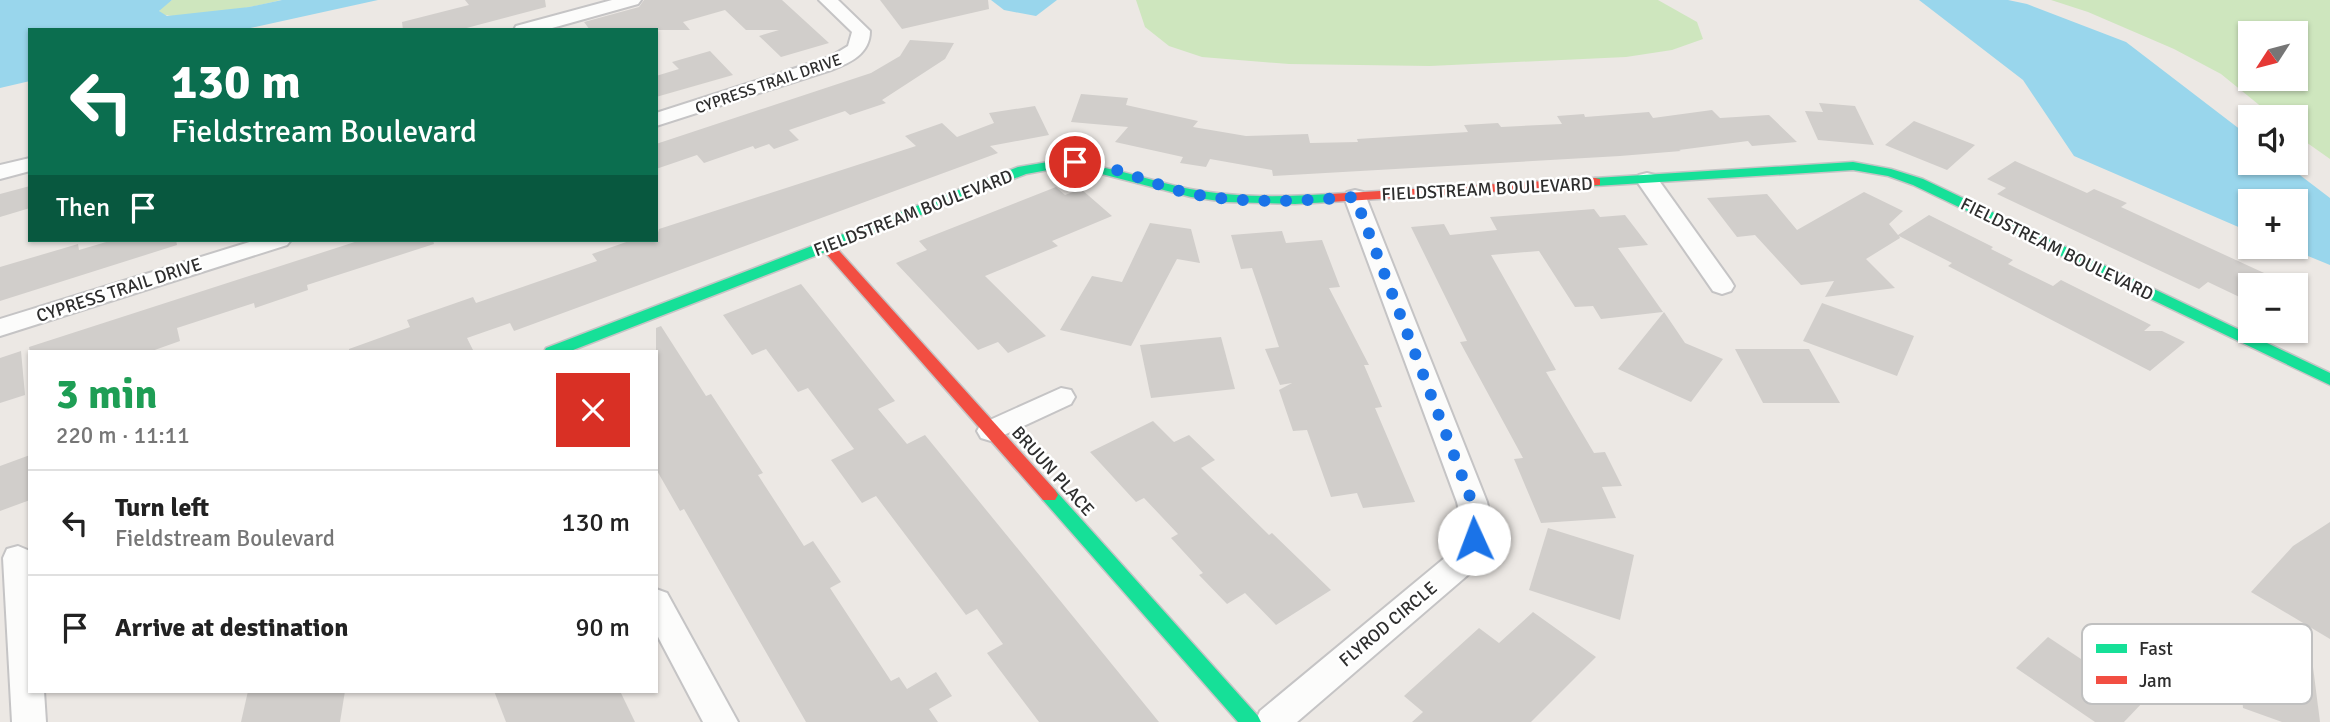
<!DOCTYPE html>
<meta charset="utf-8">
<style>
:root{--surface:#fff;--page:#f6f6f6;--text:#222;--muted:#767676;--line:#e0e0e0}
body{margin:0;font-family:Signika,sans-serif;background:var(--page);color:var(--text);height:100vh;display:flex;flex-direction:column;font-size:26px;white-space:nowrap}
*{box-sizing:border-box;margin:0}
p{font-size:23px;color:var(--muted)}
.icon{flex:none;width:38px;height:38px;fill:none;stroke:currentColor;stroke-width:2;stroke-linecap:round;stroke-linejoin:round}
.map{position:relative;flex:1;overflow:hidden}
.drawer{position:absolute;left:28px;top:350px;width:630px;height:343px;display:flex;flex-direction:column;background:var(--surface);border-radius:0px;box-shadow:0 2px 5px #0004}
.drawer>*{flex:none}
.top-card{position:absolute;left:28px;top:28px;width:630px;height:214px;border-radius:0px;box-shadow:0 2px 5px #0004;background:#0b6e4f;color:#fff;overflow:hidden}
.needle{width:46px;rotate:234deg}
.buttons{position:absolute;left:2238px;top:21px;display:grid;gap:14px}
.buttons a{display:grid;place-items:center;width:70px;height:70px;border-radius:0px;background:var(--surface);box-shadow:0 2px 5px #0004;font-size:35px}
.pin{position:absolute;display:grid;place-items:center;width:60px;height:60px;color:#fff;margin:-30px;border:4px solid #fff;border-radius:50%;box-shadow:0 2px 7px #0007}
.me{position:absolute;width:77px;margin:-38px;rotate:358deg;stroke-linejoin:round;filter:drop-shadow(0 0 5px #0008)}
.turn{display:flex;align-items:center;gap:24px;height:147px;padding:0 28px;font-size:32px}
.turn .icon{width:91px;height:91px;stroke-width:2.5}
.turn b{display:block;font-size:49px;line-height:60px}
.then{display:flex;align-items:center;height:66px;padding:0 28px;background:#0003;gap:14px;font-size:26px}
.round{display:grid;place-items:center;flex:none;width:74px;height:74px;border-radius:0px;background:var(--page)}
.head{display:flex;align-items:center;justify-content:space-between;height:119px;padding:0 28px}
h1{font-size:42px;font-weight:700;line-height:52px;color:#1e9e55}
ul{padding:0;list-style:none}
li{display:flex;align-items:center;gap:21px;height:105px;padding:0 28px;border-top:2px solid var(--line)}
li div{flex:1}
li b{display:block;font-size:26px}
li em{font-style:normal}
.map>svg:first-child{display:block}
.green{fill:#cee6be;fill-rule:evenodd}
.water{fill:#99d6ec}
.building{fill:#d1cecb}
.lines{fill:none;stroke-linecap:round;stroke-linejoin:round}
.street-casing{stroke:#c5c4c5;stroke-width:4}
.fast-casing{stroke:#c5c4c5;stroke-width:3}
.jam-casing{stroke:#c5c4c5;stroke-width:3}
.street{fill:#fcfcfb;fill-rule:evenodd}
.fast{fill:#16e098;fill-rule:evenodd}
.jam{fill:#f24e42;fill-rule:evenodd}
.route{stroke:#1a73e8;stroke-width:12;stroke-dasharray:0 21.6}
.labels{text-anchor:middle;stroke-width:5;stroke-linejoin:round;paint-order:stroke}
.far-street-label{font-size:16px;fill:#2e2e2e;stroke:#fff}
.street-label{font-size:18px;fill:#2e2e2e;stroke:#fff}
.key{fill:#fff;stroke:#c0c0c0;stroke-width:2}
.key-label{font-size:19px;fill:#2e2e2e}
</style>
<div class="map">
<svg width="2330" height="722" viewBox="0 0 2330 722">
<rect width="100%" height="100%" fill="#ece8e4"/>
<g class="green">
<path d="M172 0H281C258 6 178 23 159 13L160 8Z"/>
<path d="M1136 0H1658L1697 22 1703 39 1672 50 1626 57 1430 66 1289 64 1202 57 1169 46 1145 27Z"/>
<path d="M2051 0H2330V159L2296 135V117H2274L2221 74 2174 49 2088 12ZM2250 33H2296V79H2250Z"/>
</g>
<g class="water">
<path d="M0 0H172L159 11 167 16 249 7 282 0H378L241 30H30V81L0 88Z"/>
<path d="M991 0H1057L1036 16 1004 10Z"/>
<path d="M1919 0H2008L2027 4 2126 42 2250 137V163H2284L2330 198V265L2286 247H2296V201H2250V232L2074 156 2023 80Z"/>
</g>
<g class="building">
<path d="M465 0H545L546 7 459 30H403L402 22 469 5Z"/>
<path d="M644 0H782L829 43 781 57 759 36 779 30H746L725 10 683 22 690 30H590L584 22 639 7Z"/>
<path d="M880 0H988L989 9 902 29Z"/>
<path d="M910 40 954 43 945 59 882 100 886 103 850 115 845 111 789 130 799 140 774 149 769 144 755 149 753 146 704 163 697 155 656 169V144L871 73 900 56Z"/>
<path d="M710 51 733 75 656 97V76L679 69 672 62Z"/>
<path d="M1081 94 1128 98 1126 105 1198 121 1193 127 1246 136 1308 134 1310 143 1358 142 1357 139 1468 132 1464 125 1498 123 1501 127 1562 124 1557 116 1584 114 1585 117 1649 112 1653 118 1712 110 1720 118 1769 115 1797 142 1752 146 1748 141 1679 150 1681 151 1620 156 1273 176 1272 170 1210 159 1206 167 1180 163 1183 157 1115 142 1128 127 1071 122Z"/>
<path d="M1819 103 1855 106 1874 145 1818 140 1805 111 1823 112Z"/>
<path d="M1035 106 1049 135 990 146 998 153 514 331 510 323 467 338 474 352H349V349L410 327 407 320 473 297 476 303 557 275 597 261 592 254 632 240H656L659 229 916 146 905 136 942 123 957 137 994 123 989 113Z"/>
<path d="M1914 121 1975 145 1947 170 1885 145Z"/>
<path d="M2015 161 2087 193 2094 189 2127 203 2121 207 2290 285H2250V302L2208 282 2199 289 1997 194 2006 188 1987 179Z"/>
<path d="M30 186V208L0 217V194Z"/>
<path d="M1056 187 1065 195 1081 189 1112 216 1052 241 1058 246 985 276 1046 336 1008 353 998 342 978 350 896 263 927 250 919 241Z"/>
<path d="M1864 192 1903 211 1889 224 1898 235 1929 215 1993 247 1991 249 2013 260 2008 264 2053 286 2061 280 2151 325 2144 331H2162L2185 342 2150 371 1948 266 1952 263 1899 236 1900 238 1866 259 1895 288 1825 297 1834 281 1801 285 1755 235 1737 237 1707 198 1767 194 1797 230Z"/>
<path d="M1594 209 1600 217 1625 215 1648 245 1618 248 1663 312 1601 319 1593 306 1575 307 1539 251 1491 255 1556 370 1546 372 1594 453 1605 452 1622 486 1602 487 1616 518 1541 523 1514 459 1523 458 1460 342 1467 341 1411 227 1444 224 1450 235 1497 230 1490 217Z"/>
<path d="M1150 223 1191 229 1200 263 1177 259 1131 346 1060 330 1092 276 1122 282Z"/>
<path d="M1282 231 1286 243 1322 240 1340 287 1329 288 1369 365H1364L1382 407 1375 408 1415 502 1363 508 1357 493 1331 497 1307 430 1293 431 1279 390 1292 383 1280 385 1265 349 1279 347 1252 268 1241 269 1231 235Z"/>
<path d="M113 240H176L177 245 0 301V267L78 244 79 250Z"/>
<path d="M361 240H433L434 244 307 285 308 290 255 308 254 303 177 328 180 341 149 352H30L29 347Z"/>
<path d="M801 284 895 401 878 409 907 444 925 435 1159 722H1039L987 653 1003 644 977 609 966 615 876 496 862 503 831 460 854 449 808 388 798 392 766 349 752 355 723 315Z"/>
<path d="M1822 303 1914 336 1897 376 1803 341Z"/>
<path d="M1664 312 1685 343 1723 359 1691 402 1618 369Z"/>
<path d="M661 326 706 396 711 394 763 473 758 475 804 546 813 541 841 582 830 588 891 681 899 677 907 689 936 672 952 696 929 709 938 722H806L684 509 680 511 656 469V328Z"/>
<path d="M1221 337 1235 389 1151 398 1140 345Z"/>
<path d="M1735 349H1809L1840 403H1763Z"/>
<path d="M21 351 25 395 0 403V358Z"/>
<path d="M1153 421 1174 442 1189 435 1215 460 1201 468 1269 535 1272 533 1331 590 1276 625 1245 593 1227 604 1199 575 1203 573 1171 538 1178 534 1144 498 1136 502 1090 452Z"/>
<path d="M30 455V500L0 511V466Z"/>
<path d="M2330 522V639L2251 592 2293 546Z"/>
<path d="M1548 528 1634 555 1620 620 1529 590Z"/>
<path d="M1533 612 1596 657 1531 722H1412L1423 712 1404 696 1479 628 1499 643Z"/>
<path d="M2237 633 2312 659 2320 722H2282L2243 708Z"/>
<path d="M2048 637 2144 701 2124 722H2095L2016 668Z"/>
<path d="M248 691H345L340 722H241Z"/>
<path d="M494 691H620L635 722H506Z"/>
</g>
<g class="lines">
<g class="street-casing">
<g id="street">
<path d="M612 0H641L638 4 545 30H514L516 26Z"/>
<path d="M819 0H838L870 31C870 54 850 63 831 70L656 126V113L830 57 848 46 852 32Z"/>
<path d="M30 158V171L0 179V165Z"/>
<path d="M1647 173 1655 175 1731 281 1734 286 1731 291 1722 294 1713 291 1636 180 1639 175Z"/>
<path d="M1355 190 1363 192 1366 197 1487 502C1494 530 1487 552 1469 574L1297 722H1255L1260 711 1447 556C1462 540 1462 523 1457 502L1344 197 1347 192Z"/>
<path d="M256 240H291L287 245 0 336V319Z"/>
<path d="M1061 388 1071 390 1075 397 1071 404 991 441 981 438 977 431 981 424Z"/>
<path d="M18 546 30 551V691H44L46 722H12L3 558 7 549Z"/>
<path d="M656 589 667 593 738 722H703L656 633Z"/>
</g>
</g>
<g class="fast-casing">
<g id="fast">
<path d="M1048 162C1099 161 1142 179 1190 189 1236 198 1283 197 1330 194L1337 198 1330 202 1295 204 1226 202 1191 197 1090 171 1048 170 1026 174 568 352H544L546 348 1018 167Z"/>
<path d="M1853 162 1891 169 1923 179 2330 373V385L1913 185 1888 176 1853 170 1595 186 1588 182 1595 178Z"/>
<path d="M1049 488 1055 490 1258 716 1261 722H1238L1043 500 1040 495 1043 490Z"/>
</g>
</g>
<g class="jam-casing">
<g id="jam">
<path d="M1595 178 1600 179V185L1330 202 1323 198 1330 194Z"/>
<path d="M827 242 832 243 1055 490 1058 495 1055 500H1043L822 249 820 246 822 243Z"/>
</g>
</g>
<use href="#street" class="street"/>
<use href="#fast" class="fast"/>
<use href="#jam" class="jam"/>
</g>
<g class="lines">
<path class="route" d="M1075 162C1113 164 1147 183 1184 192 1241 205 1298 201 1355 197L1472 502 1476 524 1474 539"/>
</g>
<g class="labels">
<g class="far-street-label">
<text transform="translate(768 83) rotate(-19)" y="6">CYPRESS TRAIL DRIVE</text>
</g>
<g class="street-label">
<text transform="translate(1487 189) rotate(-3)" y="6">FIELDSTREAM BOULEVARD</text>
<text transform="translate(913 213) rotate(-21)" y="6">FIELDSTREAM BOULEVARD</text>
<text transform="translate(2057 249) rotate(26)" y="6">FIELDSTREAM BOULEVARD</text>
<text transform="translate(119 290) rotate(-18)" y="6">CYPRESS TRAIL DRIVE</text>
<text transform="translate(1053 471) rotate(48)" y="6">BRUUN PLACE</text>
<text transform="translate(1388 624) rotate(-40)" y="6">FLYROD CIRCLE</text>
</g>
</g>
<rect x="2082" y="624" width="230" height="80" rx="10" class="key"/>
<rect x="2096" y="644" width="31" height="9" fill="#16e098"/>
<rect x="2096" y="676" width="31" height="8" fill="#f24e42"/>
<g class="key-label">
<text x="2139" y="655">Fast</text>
<text x="2139" y="687">Jam</text>
</g>
</svg>
<div class="buttons">
<a><svg class="needle" viewBox="-14 -14 28 28"><path d="M0-13l5 13h-10z" fill="#e53935"/><path d="M0 13l5-13h-10z" fill="#767676"/></svg></a>
<a><svg class="icon" aria-label="sound" viewBox="0 0 24 24"><path d="M4 9h4l5-4v14l-5-4H4zM17 9q2 3 0 6"/></svg></a>
<a>+</a>
<a>−</a>
</div>
<div class="pin" style="left:1075px;top:162px;background:#d93025"><svg class="icon" aria-label="arrive" viewBox="0 0 24 24"><path d="M6 21V4h12l-3 4 3 4H6"/></svg></div>
<svg class="me" style="left:1474px;top:539px" viewBox="-20 -20 40 40"><circle r="19" fill="#fff"/><path d="M0-13L10 11 0 6-10 11z" fill="#1a73e8"/></svg>
<div class="top-card">
<div class="turn"><svg class="icon" aria-label="left" viewBox="0 0 24 24"><path d="M17 20v-9H6M10 6l-5 5 5 5"/></svg><div><b>130 m</b>Fieldstream Boulevard</div></div>
<div class="then">Then<svg class="icon" aria-label="arrive" viewBox="0 0 24 24"><path d="M6 21V4h12l-3 4 3 4H6"/></svg></div>
</div>
<section class="drawer">
<div class="head"><div><h1>3 min</h1><p>220 m · 11:11</p></div><a class="round" style="background:#d93025;color:#fff"><svg class="icon" aria-label="close" viewBox="0 0 24 24"><path d="M6 6l12 12M18 6L6 18"/></svg></a></div>
<ul>
<li><svg class="icon" aria-label="left" viewBox="0 0 24 24"><path d="M17 20v-9H6M10 6l-5 5 5 5"/></svg><div><b>Turn left</b><p>Fieldstream Boulevard</p></div><em>130 m</em></li>
<li><svg class="icon" aria-label="arrive" viewBox="0 0 24 24"><path d="M6 21V4h12l-3 4 3 4H6"/></svg><div><b>Arrive at destination</b></div><em>90 m</em></li>
</ul>
</section>
</div>
